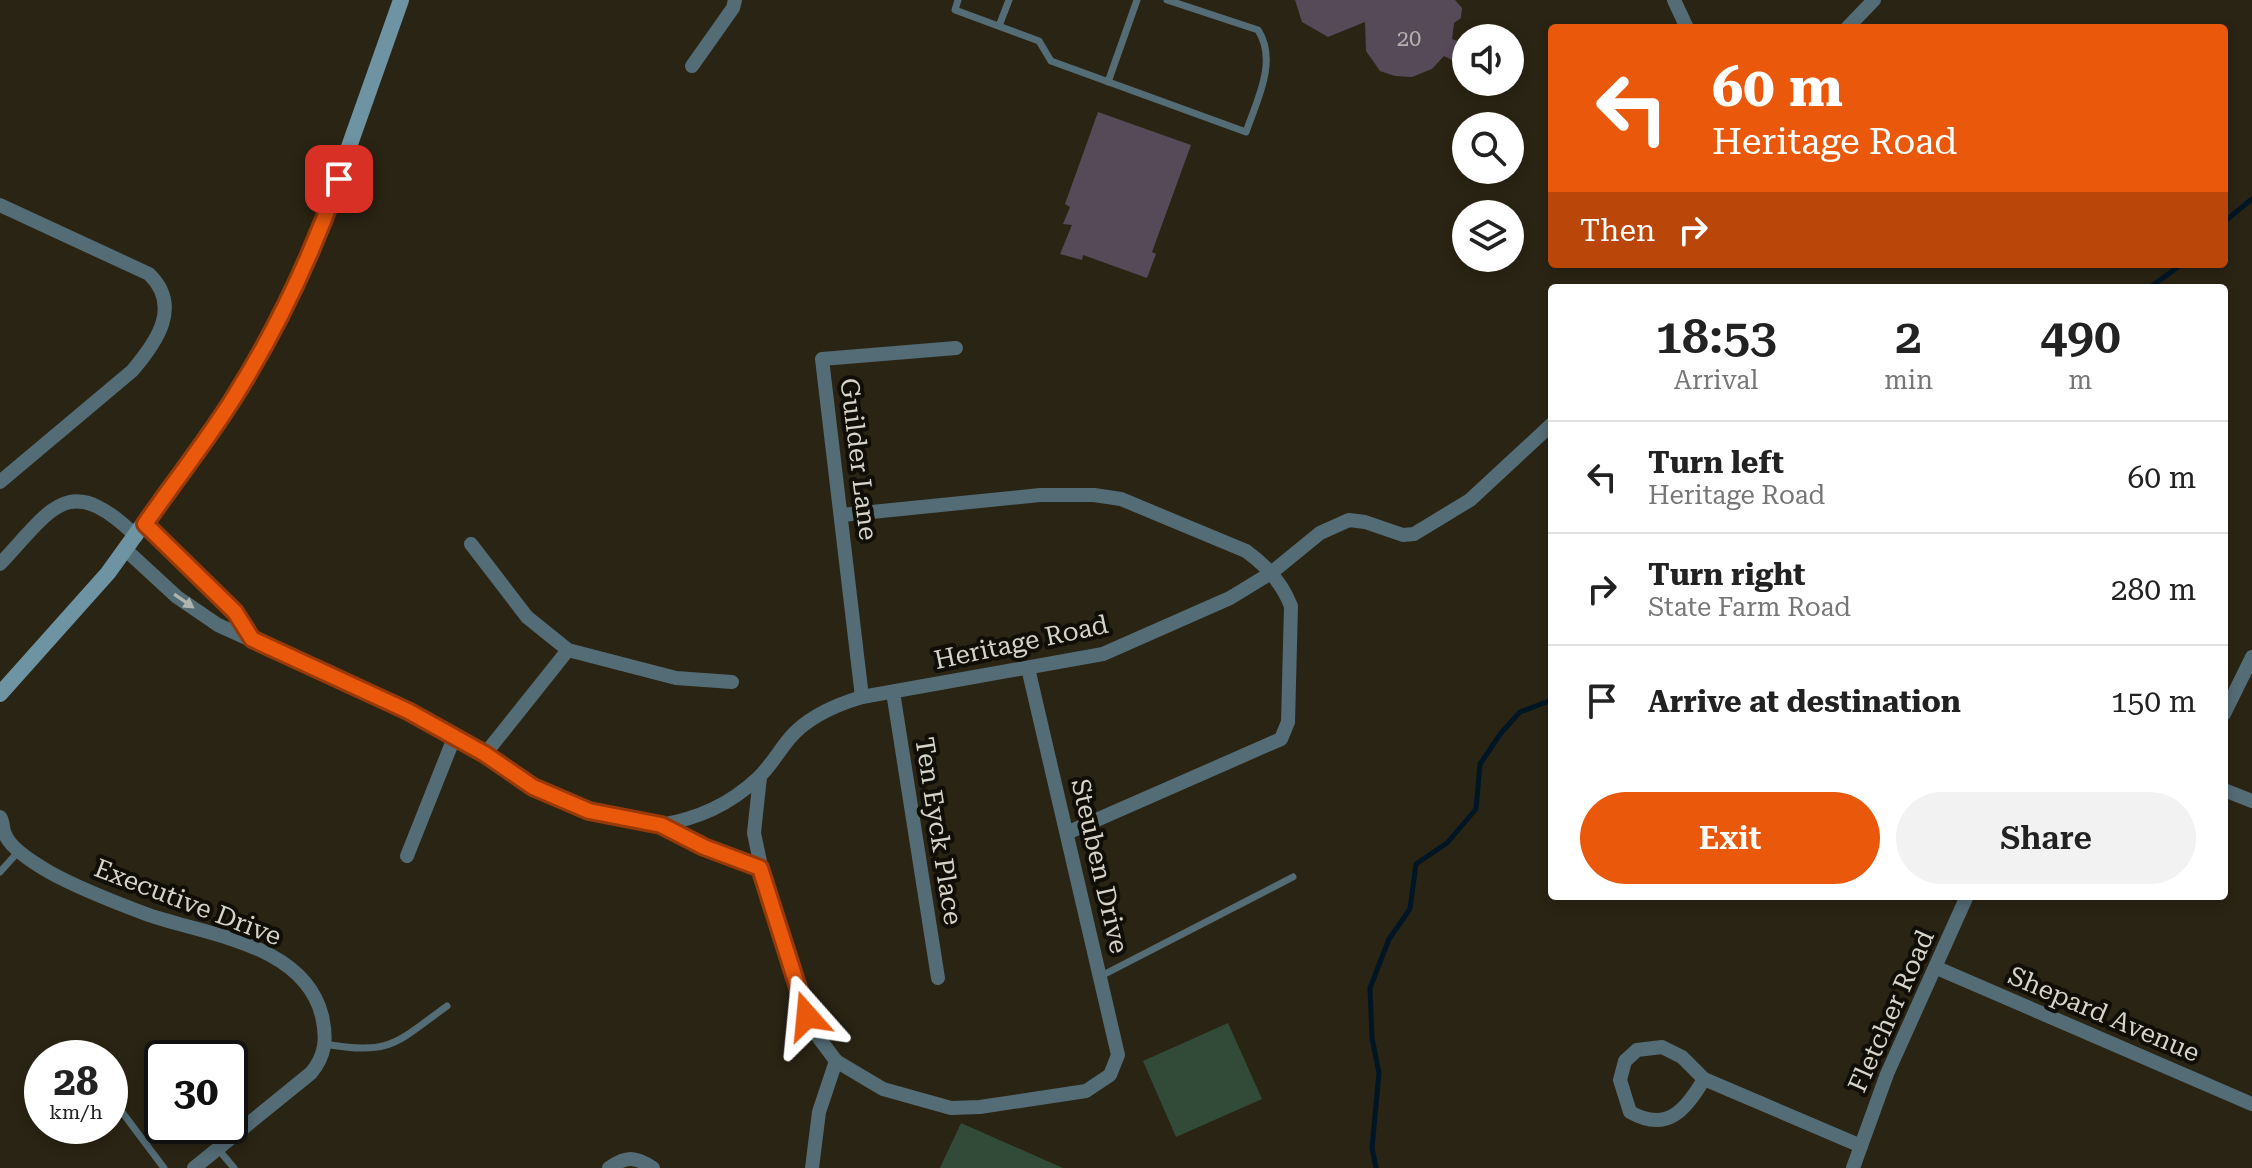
<!DOCTYPE html>
<style>
:root{--surface:#fff;--page:#f2f2f2;--text:#222;--muted:#767676;--line:#e0e0e0;--accent:#ea580c}
body{margin:0;font-family:"Roboto Serif",serif;background:var(--page);color:var(--text);height:100vh;display:flex;flex-direction:column;font-size:30px;white-space:nowrap}
*{box-sizing:border-box;margin:0}
p{font-size:26px;color:var(--muted)}
.icon{flex:none;width:44px;height:44px;fill:none;stroke:currentColor;stroke-width:2;stroke-linecap:round;stroke-linejoin:round}
.map{position:relative;flex:1;overflow:hidden}
.panel{position:absolute;left:1548px;top:284px;width:680px;height:616px;display:flex;flex-direction:column;background:var(--surface);border-radius:8px;box-shadow:0 4px 12px #0003}
.panel>*{flex:none}
.hud{position:absolute;left:1548px;top:24px;width:680px;height:244px;border-radius:8px;box-shadow:0 4px 12px #0003;background:#ea580c;color:#fff;overflow:hidden}
.controls{position:absolute;left:1452px;top:24px;display:grid;gap:16px}
.controls a{display:grid;place-items:center;width:72px;height:72px;border-radius:50%;background:var(--surface);box-shadow:0 4px 12px #0003;font-size:40px}
.speed{position:absolute;left:24px;top:1040px;display:flex;gap:16px;font-size:40px;font-weight:700;text-align:center}
.speed>*{display:grid;place-content:center;width:104px;height:104px;border-radius:50%;background:var(--surface);box-shadow:0 4px 12px #0003;line-height:1}
.speed small{font-size:20px;font-weight:400}
.speed .limit{border:4px solid #111;border-radius:12px;background:#fff;color:#111}
.pin{position:absolute;display:grid;place-items:center;width:68px;height:68px;color:#fff;margin:-34px;border-radius:16px;box-shadow:0 4px 12px #0006}
.me{position:absolute;width:88px;margin:-44px;rotate:342deg;stroke-linejoin:round;filter:drop-shadow(0 0 6px #0008)}
.turn{display:flex;align-items:center;gap:28px;height:168px;padding:0 32px;font-size:36px}
.turn .icon{width:104px;height:104px;stroke-width:2.5}
.turn b{display:block;font-size:56px;line-height:68px}
.then{display:flex;align-items:center;height:76px;padding:0 32px;background:#0003;gap:16px;font-size:30px}
.eta{display:flex;justify-content:space-evenly;align-items:center;height:136px;text-align:center}
.eta b{font-size:48px;font-weight:600;line-height:56px}
.action{display:flex;gap:16px;margin-top:auto;padding:16px 32px}
.action a{flex:1;height:92px;border-radius:48px;background:var(--accent);color:#fff;font-size:32px;font-weight:600;line-height:92px;text-align:center}
.action a+a{background:var(--page);color:var(--text)}
ul{padding:0;list-style:none}
li{display:flex;align-items:center;gap:24px;height:112px;padding:0 32px;border-top:2px solid var(--line)}
li div{flex:1}
li b{display:block;font-size:30px}
li em{font-style:normal}
.map>svg:first-child{display:block}
.green{fill:#324b38}
.lines{fill:none;stroke-linecap:round;stroke-linejoin:round}
.stream{stroke:#011625;stroke-width:5}
.building{fill:#564958}
.service{stroke:#546c76;stroke-width:7}
.minor{stroke:#546c76;stroke-width:14}
.secondary{stroke:#6e94a4;stroke-width:16}
.oneway{fill:#afb4af}
.route-casing{stroke:#983908;stroke-width:20}
.route{stroke:#ea580c;stroke-width:14}
.labels{text-anchor:middle;stroke-width:8;stroke-linejoin:round;paint-order:stroke}
.number-label{font-size:22px;fill:#b6b0ac}
.street-label{font-size:26px;fill:#d6d3c8;stroke:#100e07}
</style>
<div class="map">
<svg width="2252" height="1168" viewBox="0 0 2252 1168">
<rect width="100%" height="100%" fill="#2a2414"/>
<g class="green">
<path d="M1228 1023 1262 1099 1176 1137 1143 1061Z"/>
<path d="M961 1123 1063 1168H940Z"/>
</g>
<g class="lines">
<g class="stream">
<path d="M2224 222 2252 199"/>
<path d="M2149 288 2182 264"/>
<path d="M1376 1168 1372 1148 1379 1073 1372 1038 1370 988 1389 939 1410 909 1416 864 1447 843 1476 809 1480 764 1501 733 1520 712 1552 700"/>
</g>
</g>
<g class="building">
<path d="M1295 0H1455L1462 8 1461 18 1454 23 1452 39 1460 42 1452 60 1444 56 1432 69 1412 77 1395 76 1380 71 1366 51 1365 22 1328 37 1302 22Z"/>
<path d="M1098 112 1191 145 1152 252 1156 254 1147 278 1083 255 1082 260 1060 254 1072 225 1063 224 1070 207 1065 204Z"/>
</g>
<g class="lines">
<g class="service">
<path d="M958 0 955 10 1039 41 1051 61 1246 132C1257 100 1278 61 1258 30L1167 0"/>
<path d="M999 26 1009 0"/>
<path d="M1108 82 1137 0"/>
<path d="M0 872 18 852"/>
<path d="M1101 976 1293 877"/>
<path d="M325 1044C390 1056 396 1043 447 1006"/>
<path d="M110 1096 164 1168"/>
<path d="M218 1149 234 1168"/>
</g>
<g class="minor">
<path d="M1674 0 1687 28"/>
<path d="M1847 28 1874 0"/>
<path d="M692 66 733 8 735 0"/>
<path d="M0 205 149 274C182 306 157 342 132 371L0 482"/>
<path d="M842 515 1040 495H1094L1121 499 1246 551C1267 566 1282 583 1291 606L1288 722 1281 739 1069 832"/>
<path d="M145 524 235 612 252 639"/>
<path d="M471 544 527 617 568 650 676 678 732 682"/>
<path d="M126 550 177 597 218 625 408 711 485 754 533 787 589 811 661 825 704 847 760 868"/>
<path d="M0 564C52 509 68 470 136 536"/>
<path d="M893 692 938 978"/>
<path d="M862 697 822 359 956 348"/>
<path d="M2224 714 2252 657"/>
<path d="M485 754 568 650"/>
<path d="M760 777 754 833 768 900 807 1016 816 1034 836 1061 883 1089 951 1108 980 1107 1086 1091 1110 1075 1118 1055 1028 668"/>
<path d="M2224 790 2252 801"/>
<path d="M0 817C4 823 2 828 5 834 10 849 37 865 51 873 80 889 114 902 146 914 205 935 304 943 322 1016 327 1038 326 1055 311 1073L194 1168"/>
<path d="M661 825C699 818 729 805 758 778 770 767 779 751 789 739 807 717 835 705 862 697L1103 654 1230 598 1271 573 1320 533 1349 520 1365 522 1403 535 1414 534 1470 500 1552 424"/>
<path d="M407 856 454 738"/>
<path d="M1937 968 2252 1104"/>
<path d="M1704 1079C1686 1110 1667 1133 1630 1112L1620 1080 1625 1061 1637 1050 1662 1047 1682 1057 1704 1079 1861 1146"/>
<path d="M609 1168C626 1156 635 1156 653 1168"/>
<path d="M812 1168 819 1112 836 1061"/>
<path d="M1853 1168 1887 1074 1967 896"/>
</g>
<path class="secondary" d="M0 694 108 573 233 399 278 320 316 240 401 0"/>
</g>
<defs><path id="oneway-solid" d="M-6-.8H1V-3.2L6.5 0L1 3.2V.8H-6Z" transform="scale(2)"/></defs>
<use class="oneway" href="#oneway-solid" transform="translate(184 601) rotate(35)"/>
<g class="lines">
<g class="route-casing">
<path id="route" d="M339 179C312 255 276 331 233 399 206 442 174 482 145 524L235 612 252 639 408 711 485 754 533 787 589 811 661 825 704 847 760 868 807 1016"/>
</g>
<use href="#route" class="route"/>
</g>
<g class="labels">
<g class="number-label">
<text x="1409" y="46">20</text>
</g>
<g class="street-label">
<text transform="translate(859 459) rotate(83)" y="9">Guilder Lane</text>
<text transform="translate(1021 642) rotate(-12)" y="9">Heritage Road</text>
<text transform="translate(939 831) rotate(81)" y="9">Ten Eyck Place</text>
<text transform="translate(1100 866) rotate(77)" y="9">Steuben Drive</text>
<text transform="translate(188 902) rotate(21)" y="9">Executive Drive</text>
<text transform="translate(1891 1011) rotate(-66)" y="9">Fletcher Road</text>
<text transform="translate(2104 1014) rotate(23)" y="9">Shepard Avenue</text>
</g>
</g>
</svg>
<div class="controls">
<a><svg class="icon" aria-label="sound" viewBox="0 0 24 24"><path d="M4 9h4l5-4v14l-5-4H4zM17 9q2 3 0 6"/></svg></a>
<a><svg class="icon" aria-label="search" viewBox="0 0 24 24"><circle cx="10" cy="10" r="6"/><path d="M15 15l6 6"/></svg></a>
<a><svg class="icon" aria-label="layers" viewBox="0 0 24 24"><path d="M12 4l9 5-9 5-9-5zM3 14l9 5 9-5"/></svg></a>
</div>
<div class="speed"><div>28<small>km/h</small></div><div class="limit">30</div></div>
<div class="pin" style="left:339px;top:179px;background:#d93025"><svg class="icon" aria-label="arrive" viewBox="0 0 24 24"><path d="M6 21V4h12l-3 4 3 4H6"/></svg></div>
<svg class="me" style="left:807px;top:1016px" viewBox="-20 -20 40 40"><path d="M0-17L14 15 0 8-14 15z" fill="#ea580c" stroke="#fff" stroke-width="4"/></svg>
<div class="hud">
<div class="turn"><svg class="icon" aria-label="left" viewBox="0 0 24 24"><path d="M17 20v-9H6M10 6l-5 5 5 5"/></svg><div><b>60 m</b>Heritage Road</div></div>
<div class="then">Then<svg class="icon" aria-label="right" viewBox="0 0 24 24"><path d="M7 20v-9h11M14 6l5 5-5 5"/></svg></div>
</div>
<section class="panel">
<div class="eta">
<div><b>18:53</b><p>Arrival</p></div>
<div><b>2</b><p>min</p></div>
<div><b>490</b><p>m</p></div>
</div>
<ul>
<li><svg class="icon" aria-label="left" viewBox="0 0 24 24"><path d="M17 20v-9H6M10 6l-5 5 5 5"/></svg><div><b>Turn left</b><p>Heritage Road</p></div><em>60 m</em></li>
<li><svg class="icon" aria-label="right" viewBox="0 0 24 24"><path d="M7 20v-9h11M14 6l5 5-5 5"/></svg><div><b>Turn right</b><p>State Farm Road</p></div><em>280 m</em></li>
<li><svg class="icon" aria-label="arrive" viewBox="0 0 24 24"><path d="M6 21V4h12l-3 4 3 4H6"/></svg><div><b>Arrive at destination</b></div><em>150 m</em></li>
</ul>
<div class="action"><a>Exit</a><a>Share</a></div>
</section>
</div>
